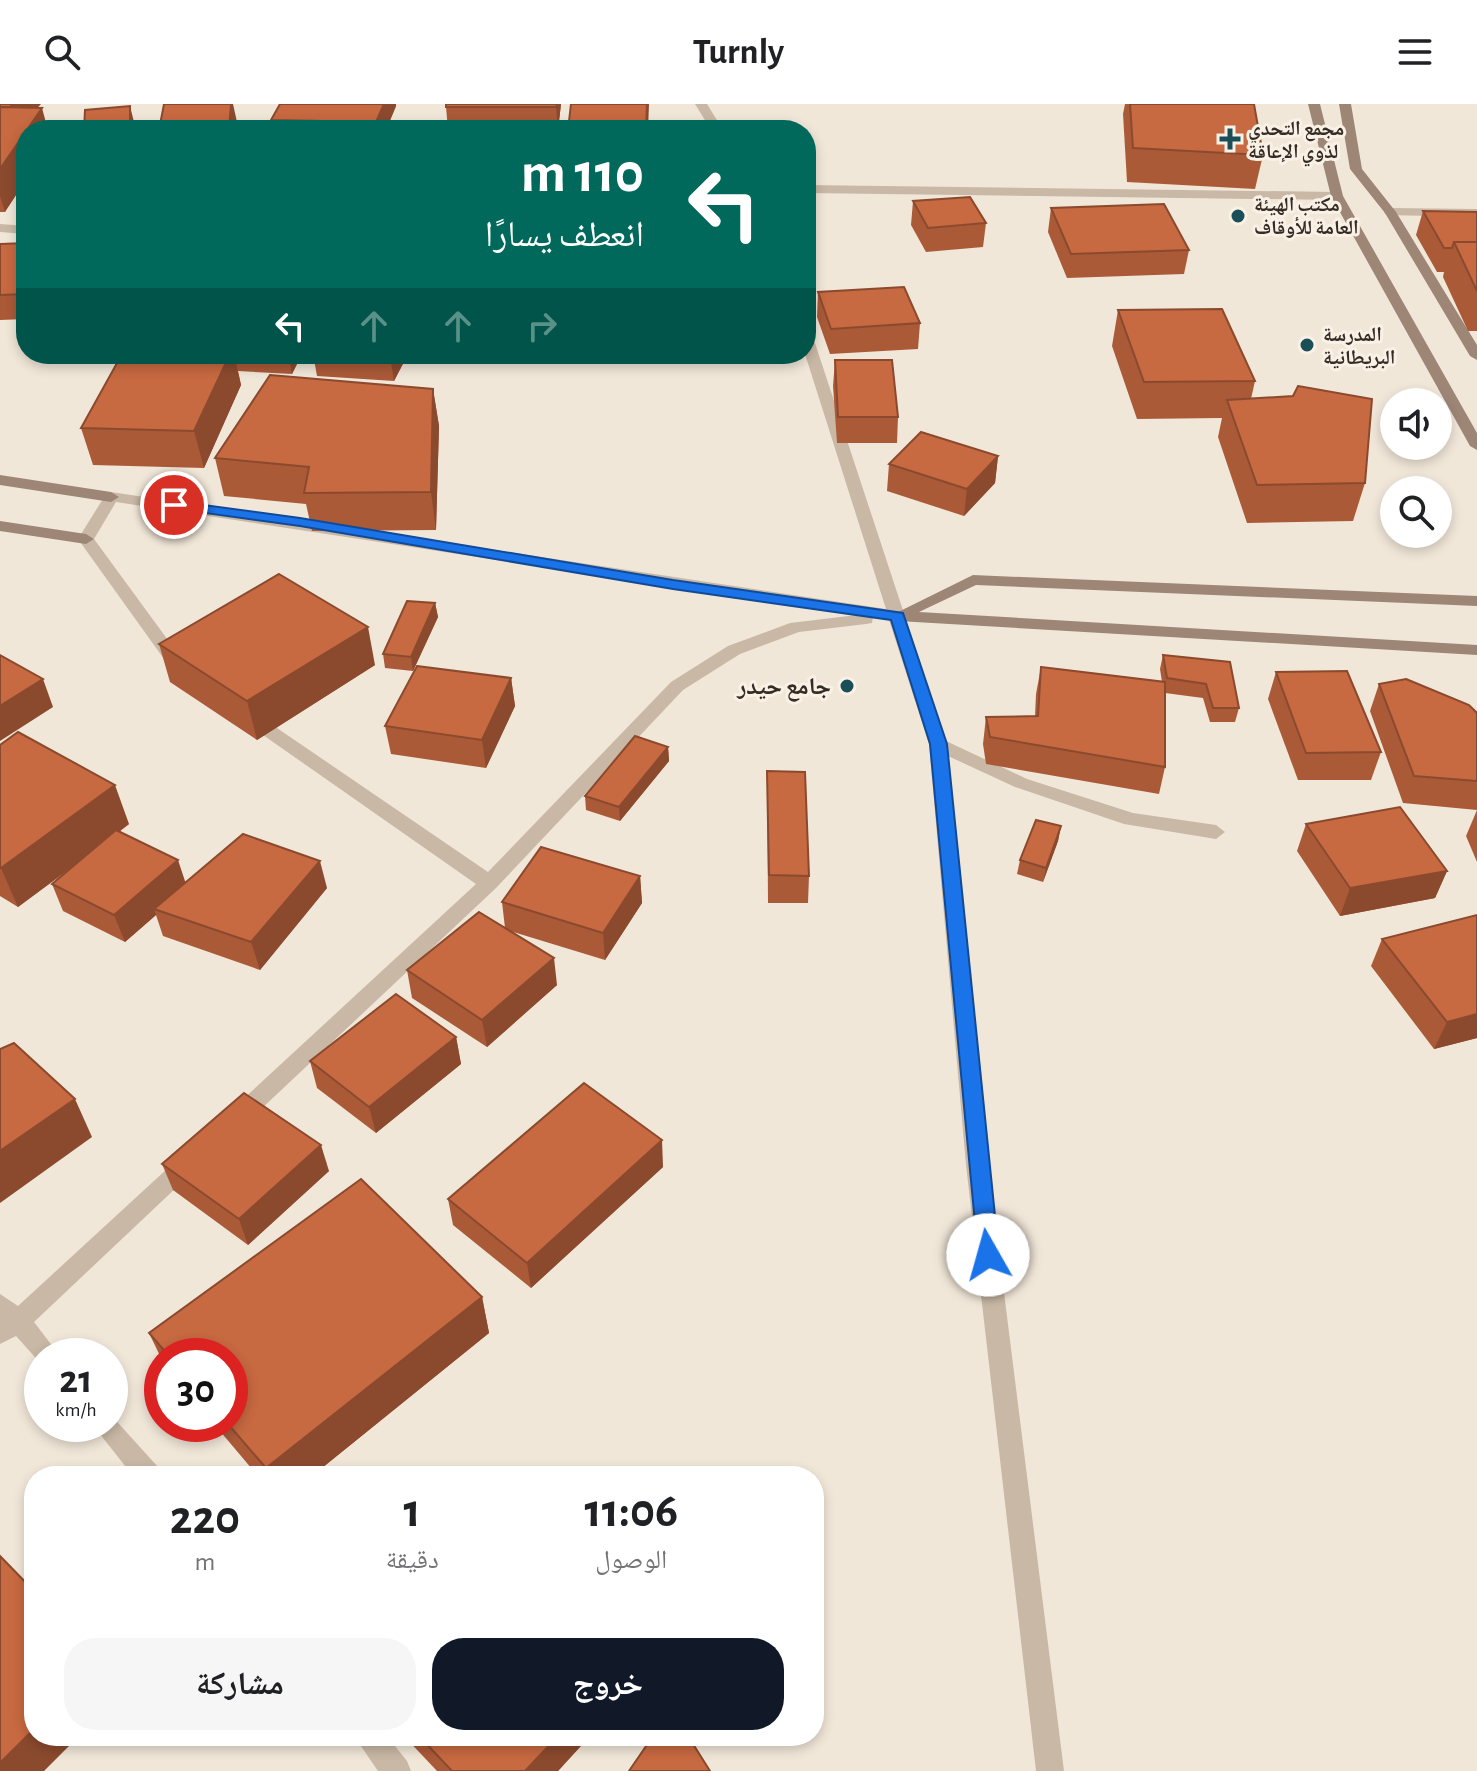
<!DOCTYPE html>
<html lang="ar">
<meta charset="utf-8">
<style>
:root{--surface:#fff;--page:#f6f6f6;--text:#202124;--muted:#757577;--accent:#111827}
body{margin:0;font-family:"Alegreya Sans","Noto Naskh Arabic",sans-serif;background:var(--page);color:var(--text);direction:rtl;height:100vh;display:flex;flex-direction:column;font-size:30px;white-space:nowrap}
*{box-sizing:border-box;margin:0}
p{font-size:26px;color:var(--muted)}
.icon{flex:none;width:44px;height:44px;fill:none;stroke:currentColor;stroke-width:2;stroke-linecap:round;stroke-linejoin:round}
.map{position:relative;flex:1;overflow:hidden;direction:ltr}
.details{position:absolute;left:24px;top:1362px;width:800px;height:280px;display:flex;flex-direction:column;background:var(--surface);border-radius:32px;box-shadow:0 4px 12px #0003;direction:rtl}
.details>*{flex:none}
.banner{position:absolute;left:16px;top:16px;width:800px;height:244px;border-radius:32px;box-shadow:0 4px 12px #0003;direction:rtl;background:#00695c;color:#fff;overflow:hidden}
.fabs{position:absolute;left:1380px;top:284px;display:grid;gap:16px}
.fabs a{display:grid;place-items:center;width:72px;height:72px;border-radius:50%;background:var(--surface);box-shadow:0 4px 12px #0003;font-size:40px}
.speed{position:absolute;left:24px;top:1234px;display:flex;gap:16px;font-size:40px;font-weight:700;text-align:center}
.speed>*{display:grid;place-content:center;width:104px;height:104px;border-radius:50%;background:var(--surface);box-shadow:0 4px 12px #0003;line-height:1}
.speed small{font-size:20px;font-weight:400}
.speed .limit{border:12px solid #d22;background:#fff;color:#111}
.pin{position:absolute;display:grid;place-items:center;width:68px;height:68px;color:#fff;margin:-34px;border:4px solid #fff;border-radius:50%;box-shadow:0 2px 8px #0007}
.me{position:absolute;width:88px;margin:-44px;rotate:353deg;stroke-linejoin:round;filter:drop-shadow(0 0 6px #0008)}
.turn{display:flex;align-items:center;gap:28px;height:168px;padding:0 40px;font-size:36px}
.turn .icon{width:104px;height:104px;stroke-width:2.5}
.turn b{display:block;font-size:56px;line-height:68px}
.lanes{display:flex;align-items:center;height:76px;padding:0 40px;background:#0003;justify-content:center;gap:40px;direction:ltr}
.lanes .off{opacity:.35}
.eta{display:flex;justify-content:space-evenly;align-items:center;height:136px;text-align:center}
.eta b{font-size:48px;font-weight:700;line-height:56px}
.primary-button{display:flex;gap:16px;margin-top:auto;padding:16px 40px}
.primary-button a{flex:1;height:92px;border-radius:32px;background:var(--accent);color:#fff;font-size:32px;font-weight:700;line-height:92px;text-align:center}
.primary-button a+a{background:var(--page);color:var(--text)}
header{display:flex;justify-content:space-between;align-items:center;height:104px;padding:0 40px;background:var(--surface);font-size:36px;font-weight:700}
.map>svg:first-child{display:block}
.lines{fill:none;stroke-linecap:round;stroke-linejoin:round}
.street{fill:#c9b8a5;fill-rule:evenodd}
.secondary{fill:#9d8676;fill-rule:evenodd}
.wall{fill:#ab5a38}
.shaded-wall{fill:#8b4a2e}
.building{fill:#c76941;stroke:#8b4a2e;stroke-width:2}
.route{fill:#1a73e8;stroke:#114b97;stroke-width:2}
.poi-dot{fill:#1b4f57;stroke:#f9f1e5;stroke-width:3}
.labels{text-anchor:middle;stroke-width:6;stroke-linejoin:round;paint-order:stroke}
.far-poi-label{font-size:20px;font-weight:bold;fill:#352c26;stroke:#f9f1e5;text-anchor:start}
.poi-label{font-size:24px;font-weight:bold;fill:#352c26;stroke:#f9f1e5;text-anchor:end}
</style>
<header><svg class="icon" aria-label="menu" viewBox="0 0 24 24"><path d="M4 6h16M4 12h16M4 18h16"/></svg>Turnly<svg class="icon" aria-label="search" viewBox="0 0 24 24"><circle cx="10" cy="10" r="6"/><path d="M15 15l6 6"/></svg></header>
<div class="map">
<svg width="1477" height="1667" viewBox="0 0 1477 1667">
<rect width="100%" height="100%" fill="#f1e7d9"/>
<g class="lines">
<g class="street">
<path d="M695 0H707L723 26H711Z"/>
<path d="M806 81 1337 88 1343 92 1337 96 806 89Z"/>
<path d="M1390 104 1477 105V113L1386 111 1384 108Z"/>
<path d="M0 120 26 122V130L0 128Z"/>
<path d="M806 229 813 233 946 637 1027 675 1133 709 1216 721 1225 728 1216 735 1124 720 1015 683 948 652 988 1061 1064 1667H1036L966 1061 929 640 889 516 873 513 872 519 866 520 799 528 740 550 683 586 496 784 243 1022 235 1025 227 1022 224 1016 227 1010 476 780 243 617 240 613 243 609H255L488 768 671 578 728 542 790 519 857 511 116 398 94 435 184 558 175 563 169 562 78 435 106 390 111 388 886 505 805 250Z"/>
<path d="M188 1050 196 1053 199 1059 196 1065 34 1218 60 1252H42V1261L16 1232 0 1240V1190L18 1202 180 1053Z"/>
<path d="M110 1310 158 1363 162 1372H133L92 1320H110Z"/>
<path d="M354 1632H387L407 1657 411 1667H378Z"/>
</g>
<g class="secondary">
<path d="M1308 0H1320L1343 92 1477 329V346L1470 342 1331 92Z"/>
<path d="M1339 0H1351L1362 65 1396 108 1477 241V256L1470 252 1385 109 1350 65Z"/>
<path d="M0 371 111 388 119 393 111 398 0 381Z"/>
<path d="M0 417 86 430 94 435 86 440 0 427Z"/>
<path d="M973 471 1477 492V502L976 481 919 508 1477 541V551L898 517 890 512Z"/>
</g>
</g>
<g class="wall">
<path d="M0 0 37 4 5 108H0Z"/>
<path d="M446 0H561L558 26H448L446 3Z"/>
<path d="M1125 0H1254L1263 51 1255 85 1127 78 1123 10Z"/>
<path d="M396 2 386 26H273L271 16Z"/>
<path d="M913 97 986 119 983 143 926 148 911 121Z"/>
<path d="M1051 104 1189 146 1184 170 1067 174 1048 128Z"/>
<path d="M1423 107 1477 108V227H1468L1443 173 1444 168H1437L1416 131Z"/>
<path d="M26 139V215L0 216V140Z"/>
<path d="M818 188 920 219 918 245 830 250 817 213Z"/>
<path d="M1118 206 1255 277 1251 295 1365 379 1353 417 1247 419 1218 333 1222 314 1137 315 1112 242Z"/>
<path d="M122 250H302L292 270 238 267 241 281 204 364 93 361 81 324Z"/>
<path d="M313 250H408L394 277 317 272Z"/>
<path d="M598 250H642L630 260Z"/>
<path d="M835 256 898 313 897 339H837L833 282Z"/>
<path d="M433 285 439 322 436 426 312 427 306 400 224 392 215 354Z"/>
<path d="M998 352 995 379 964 412 887 387 889 360Z"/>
<path d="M435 499 438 513 413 567 385 564 383 550Z"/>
<path d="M159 540 375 561 257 636 170 578Z"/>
<path d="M1163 551 1239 604 1235 618H1210L1203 594 1165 589V663L1159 690 986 660 983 640 986 613 1035 612 1036 590 1041 563 1162 578 1160 565Z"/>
<path d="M1276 568 1381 648 1371 676H1298L1268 595Z"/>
<path d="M511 574 515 602 486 664 391 650 385 622Z"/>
<path d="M1379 580 1477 609V758L1466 732 1477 706 1403 699 1370 607Z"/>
<path d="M0 641 129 720 119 728 185 779 327 784 260 866 163 832 156 811 125 838 63 807 52 780 71 764 18 803 0 792Z"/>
<path d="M668 643 669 657 620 717 586 706 585 692Z"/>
<path d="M767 667 809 772 808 799H768Z"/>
<path d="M1306 720 1447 767 1435 794 1340 812 1297 747Z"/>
<path d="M1061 722 1058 737 1043 778 1017 770 1020 756Z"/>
<path d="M640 772 642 799 605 856 510 827 557 881 487 943 412 894 407 866 505 824 502 798Z"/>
<path d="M1382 835 1477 934 1434 945 1371 862Z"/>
<path d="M456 933 461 960 376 1029 317 984 310 957Z"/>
<path d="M162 1060 329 1067 248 1141 173 1086Z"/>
<path d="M663 1063 531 1184 453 1121 448 1095Z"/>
<path d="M482 1193 489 1229 312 1372H258L214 1320H230V1252H162V1256L149 1229Z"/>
<path d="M404 1632H590L558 1667H437Z"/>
</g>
<g class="shaded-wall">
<path d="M13 0H41L13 30 6 7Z"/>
<path d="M231 0H233L237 18 236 26H229Z"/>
<path d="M384 0H396V2L386 26H378L376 18Z"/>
<path d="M557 0H561L558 26 556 3Z"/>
<path d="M647 0H649L648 26H646Z"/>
<path d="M130 2 136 26H130Z"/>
<path d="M42 4 48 26H27Z"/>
<path d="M26 28V76L5 108 0 92V65Z"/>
<path d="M230 250H234L241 281 204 364 194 327Z"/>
<path d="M288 250H302L292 270Z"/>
<path d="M391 250H408L394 277 390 252Z"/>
<path d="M630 250H642L630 260Z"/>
<path d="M433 285 439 322 436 426 431 388Z"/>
<path d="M998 352 995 379 964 412 967 385Z"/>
<path d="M435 499 438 513 413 567 411 553Z"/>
<path d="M368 523 375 561 257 636 247 597Z"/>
<path d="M511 574 515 602 486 664 482 636Z"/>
<path d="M43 575 53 603 0 637V602Z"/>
<path d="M668 643 669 657 620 717 619 703Z"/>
<path d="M115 681 129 720 18 803 1 764Z"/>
<path d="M1061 722 1058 737 1043 778 1046 764Z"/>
<path d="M178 756 187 783 154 805 156 811 125 838 114 811Z"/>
<path d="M320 757 327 784 260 866 251 838Z"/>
<path d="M1447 767 1435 794 1340 812 1350 784Z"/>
<path d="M640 772 642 799 605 856 603 829Z"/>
<path d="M554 854 557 881 487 943 482 916Z"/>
<path d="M1477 910V934L1434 945 1447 918Z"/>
<path d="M456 933 461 960 376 1029 369 1003Z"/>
<path d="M75 995 92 1033 0 1099V1047Z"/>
<path d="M662 1036 663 1063 531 1184 527 1159Z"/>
<path d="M321 1041 329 1067 248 1141 239 1115Z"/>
<path d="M482 1193 489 1229 312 1372H269L266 1364Z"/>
<path d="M34 1625V1632H79L44 1667H0V1659Z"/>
<path d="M558 1632H590L558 1667H525Z"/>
</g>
<g class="building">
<path d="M0 0H13L10 3H1L0 4Z"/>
<path d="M164 0H231L229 26H159Z"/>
<path d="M280 0H384L376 18 271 16Z"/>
<path d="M446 0H557L556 3H446Z"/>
<path d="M571 0H647L646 26H568Z"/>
<path d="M1130 0H1254L1263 51 1133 44Z"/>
<path d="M130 2V26H84L85 6Z"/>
<path d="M1 3 42 4 0 65V4Z"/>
<path d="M970 93 986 119 928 124 913 97Z"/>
<path d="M1164 100 1189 146 1071 150 1051 104Z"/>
<path d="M1423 107 1477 108V138H1454L1452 144H1444Z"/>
<path d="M1454 138H1477V187Z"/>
<path d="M26 139V190L0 191V140Z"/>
<path d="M904 183 920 219 831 225 818 188Z"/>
<path d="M1222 205 1255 277 1144 278 1118 206Z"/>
<path d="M122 250H230L194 327 81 324Z"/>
<path d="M365 250H391L390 252Z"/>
<path d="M835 256H892L898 313H838Z"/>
<path d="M270 271 433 285 431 388 304 389 309 363 215 354Z"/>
<path d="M1298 282 1372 295 1365 379 1257 381 1227 296 1293 292Z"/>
<path d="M921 328 998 352 967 385 889 360Z"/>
<path d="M279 470 368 523 247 597 159 540Z"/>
<path d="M407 497 435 499 411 553 383 550Z"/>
<path d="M0 551 43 575 0 602Z"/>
<path d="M1163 551 1230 558 1239 604H1213L1206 580 1167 574Z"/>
<path d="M417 562 511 574 482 636 385 622Z"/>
<path d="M1041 563 1165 578V663L990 633 986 613 1038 612Z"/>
<path d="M1347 567 1381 648 1306 649 1276 568Z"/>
<path d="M1406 575 1469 601 1477 609V677L1414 672 1379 580Z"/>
<path d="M18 628 115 681 1 764 0 763V641Z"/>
<path d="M635 632 668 643 619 703 585 692Z"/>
<path d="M767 667 805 668 809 772 769 771Z"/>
<path d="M1400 703 1447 767 1350 784 1306 720Z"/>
<path d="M1036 716 1061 722 1046 764 1020 756Z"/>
<path d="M116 726 178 756 114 811 52 780Z"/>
<path d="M243 730 320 757 251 838 154 805Z"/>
<path d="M541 743 640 772 603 829 502 798Z"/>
<path d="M479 808 554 854 482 916 407 866Z"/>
<path d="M1477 811V910L1447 918 1382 835Z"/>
<path d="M396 890 456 933 369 1003 310 957Z"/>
<path d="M14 939 75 995 0 1047V945Z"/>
<path d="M584 979 662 1036 527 1159 448 1095Z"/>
<path d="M244 989 321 1041 239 1115 162 1060Z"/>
<path d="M361 1075 482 1193 266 1364 228 1320H230V1252H169L149 1229Z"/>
<path d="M0 1452 34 1487V1625L0 1659Z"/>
<path d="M419 1632H558L525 1667H452Z"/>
<path d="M653 1632H688L710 1667H629Z"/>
</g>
<path class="route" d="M174 397 300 414 673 476 903 509 947 640 999 1151 996 1158 988 1161 981 1158 978 1151 930 640 891 516 673 485 300 422 169 404V398Z"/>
<g class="poi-dot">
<path d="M1226 23h8v8h8v8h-8v8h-8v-8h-8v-8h8z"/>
<circle cx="1238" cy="112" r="8"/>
<circle cx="1307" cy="241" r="8"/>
<circle cx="847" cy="582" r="8"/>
</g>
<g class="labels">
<g class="far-poi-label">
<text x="1248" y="31">مجمع التحدي<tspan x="1248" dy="23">لذوي الإعاقة</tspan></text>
<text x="1254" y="107">مكتب الهيئة<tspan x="1254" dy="23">العامة للأوقاف</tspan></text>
<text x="1323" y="237">المدرسة<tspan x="1323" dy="23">البريطانية</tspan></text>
</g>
<g class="poi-label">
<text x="831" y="590">جامع حيدر</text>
</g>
</g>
</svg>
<div class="fabs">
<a><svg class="icon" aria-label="sound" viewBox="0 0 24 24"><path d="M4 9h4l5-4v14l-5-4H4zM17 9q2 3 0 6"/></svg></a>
<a><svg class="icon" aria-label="search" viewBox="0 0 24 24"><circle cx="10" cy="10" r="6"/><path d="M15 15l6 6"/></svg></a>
</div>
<div class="speed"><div>21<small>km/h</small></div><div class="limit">30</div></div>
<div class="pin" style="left:174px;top:401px;background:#d93025"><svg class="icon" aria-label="arrive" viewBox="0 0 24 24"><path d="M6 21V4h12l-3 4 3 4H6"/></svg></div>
<svg class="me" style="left:988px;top:1151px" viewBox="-20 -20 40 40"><circle r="19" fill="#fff"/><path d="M0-13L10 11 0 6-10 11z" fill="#1a73e8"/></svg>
<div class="banner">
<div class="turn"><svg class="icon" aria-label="left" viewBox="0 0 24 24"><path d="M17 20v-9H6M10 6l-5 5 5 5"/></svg><div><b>110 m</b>انعطف يسارًا</div></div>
<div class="lanes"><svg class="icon" aria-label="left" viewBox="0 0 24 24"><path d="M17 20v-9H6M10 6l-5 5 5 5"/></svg><svg class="icon off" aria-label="ahead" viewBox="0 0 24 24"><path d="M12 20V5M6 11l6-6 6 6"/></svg><svg class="icon off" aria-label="ahead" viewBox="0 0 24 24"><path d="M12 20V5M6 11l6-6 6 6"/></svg><svg class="icon off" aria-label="right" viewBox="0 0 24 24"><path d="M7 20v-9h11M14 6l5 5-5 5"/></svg></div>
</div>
<section class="details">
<div class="eta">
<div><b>11:06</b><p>الوصول</p></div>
<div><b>1</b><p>دقيقة</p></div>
<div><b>220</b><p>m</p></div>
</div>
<div class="primary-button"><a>خروج</a><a>مشاركة</a></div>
</section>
</div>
